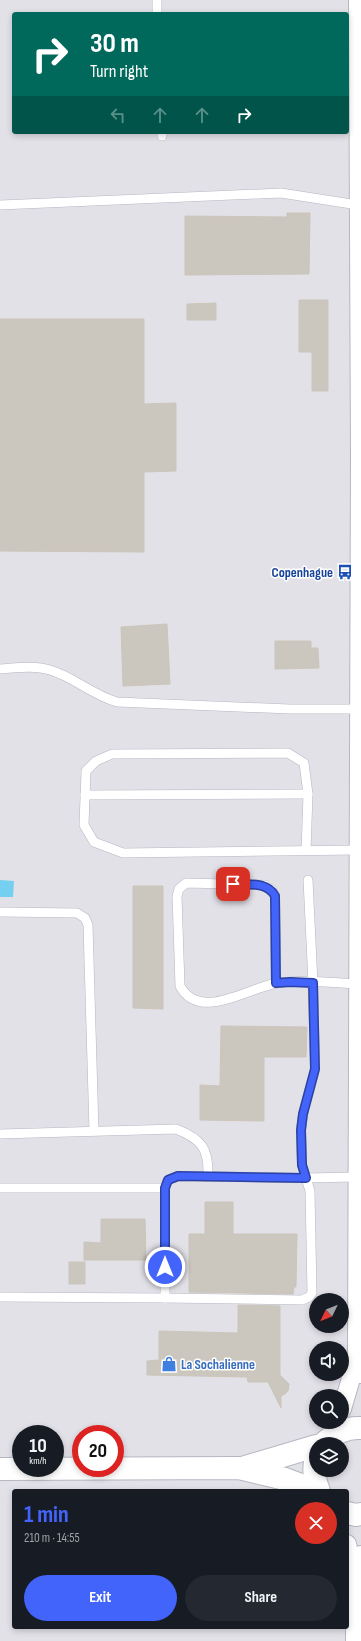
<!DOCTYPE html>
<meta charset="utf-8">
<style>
:root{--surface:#171b24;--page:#242831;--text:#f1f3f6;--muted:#9ea1a6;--accent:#4264fb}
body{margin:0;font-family:"Sofia Sans Condensed",sans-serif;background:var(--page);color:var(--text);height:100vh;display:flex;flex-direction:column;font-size:15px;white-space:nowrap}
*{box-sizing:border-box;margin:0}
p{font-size:13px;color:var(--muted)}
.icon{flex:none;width:22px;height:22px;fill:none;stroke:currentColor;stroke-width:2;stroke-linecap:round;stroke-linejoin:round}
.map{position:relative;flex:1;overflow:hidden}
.side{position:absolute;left:12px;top:1489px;width:337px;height:140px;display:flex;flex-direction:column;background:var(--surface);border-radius:4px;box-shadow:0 2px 6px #0003}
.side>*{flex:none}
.hud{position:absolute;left:12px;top:12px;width:337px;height:122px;border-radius:4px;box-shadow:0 2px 6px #0003;background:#00695c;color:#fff;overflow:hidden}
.needle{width:26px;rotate:227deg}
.buttons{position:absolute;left:309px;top:1293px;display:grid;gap:8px}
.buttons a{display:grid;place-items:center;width:40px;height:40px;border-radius:50%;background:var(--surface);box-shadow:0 2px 6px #0003;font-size:20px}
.speed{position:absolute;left:12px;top:1425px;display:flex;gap:8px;font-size:20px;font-weight:700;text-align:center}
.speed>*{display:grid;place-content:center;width:52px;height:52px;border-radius:50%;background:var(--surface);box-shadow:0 2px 6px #0003;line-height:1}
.speed small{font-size:10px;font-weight:400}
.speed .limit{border:6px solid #d22;background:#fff;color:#111}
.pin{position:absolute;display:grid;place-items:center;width:34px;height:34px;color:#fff;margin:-17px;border-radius:8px;box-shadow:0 2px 6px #0006}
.me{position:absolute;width:44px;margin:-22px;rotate:0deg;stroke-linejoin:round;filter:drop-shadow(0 0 3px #0008)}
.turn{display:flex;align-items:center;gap:14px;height:84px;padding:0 12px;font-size:18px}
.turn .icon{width:52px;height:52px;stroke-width:2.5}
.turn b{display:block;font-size:28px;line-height:34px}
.lanes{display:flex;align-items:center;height:38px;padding:0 12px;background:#0003;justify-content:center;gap:20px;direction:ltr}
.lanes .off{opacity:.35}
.round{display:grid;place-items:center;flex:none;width:42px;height:42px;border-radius:21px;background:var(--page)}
.overview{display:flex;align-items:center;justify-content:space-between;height:68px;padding:0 12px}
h1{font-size:24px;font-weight:700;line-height:30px;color:var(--accent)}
.action{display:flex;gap:8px;margin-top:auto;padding:8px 12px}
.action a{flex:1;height:46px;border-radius:24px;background:var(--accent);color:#fff;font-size:16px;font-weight:700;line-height:46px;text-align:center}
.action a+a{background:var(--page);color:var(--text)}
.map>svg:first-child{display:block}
.industrial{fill:#e3e1e8;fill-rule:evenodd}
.water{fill:#75cff0}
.building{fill:#cbc7bf;stroke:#cbc5ba}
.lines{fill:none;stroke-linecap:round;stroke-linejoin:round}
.service-casing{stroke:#b4b7c1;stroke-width:10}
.minor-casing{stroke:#b4b7c1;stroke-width:20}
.tertiary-casing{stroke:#b4b7c1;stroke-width:24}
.service{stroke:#fff;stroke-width:9}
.minor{stroke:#fff;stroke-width:18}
.tertiary{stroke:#fff;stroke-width:22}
.route-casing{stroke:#2b41a3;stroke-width:10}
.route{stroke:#4264fb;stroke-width:7}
.labels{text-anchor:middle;stroke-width:3;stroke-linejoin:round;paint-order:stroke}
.transit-label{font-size:14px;font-weight:bold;fill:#164399;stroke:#fff;text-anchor:end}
.shop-label{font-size:14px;font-weight:bold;fill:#366cbe;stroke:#fff;text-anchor:start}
</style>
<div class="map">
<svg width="361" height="1641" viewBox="0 0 361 1641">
<rect width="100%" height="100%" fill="#efe9e1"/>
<path class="industrial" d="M0 0H361V1641H0ZM14 14H347V132H14ZM316 1300H342V1326H316ZM316 1348H342V1374H316ZM316 1396H342V1422H316ZM21 1434H55V1468H21ZM81 1434H115V1468H81ZM316 1444H342V1470H316ZM14 1491H347V1627H14Z"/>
<path class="water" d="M0 880 14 881 13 897H0Z"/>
<g class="building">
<path d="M287 213H310L309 274 185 275V216L287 217Z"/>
<path d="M299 300H328V391H312V352H299Z"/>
<path d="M216 303V320H187V304Z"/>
<path d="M0 319H144V404L176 403V471L144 472V552L0 551Z"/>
<path d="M167 624 170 684 123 686 121 627Z"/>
<path d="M275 641H311V648H318L319 668 275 669Z"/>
<path d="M133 886H163V1009L133 1008Z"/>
<path d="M221 1026 307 1027 306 1057H264V1121L200 1120V1085L220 1086Z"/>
<path d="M205 1202H233V1234H297L296 1287H294L293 1294 189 1292V1234H205Z"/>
<path d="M101 1219H145L146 1260H84V1242L101 1243Z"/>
<rect x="69" y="1262" width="16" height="22"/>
<path d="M238 1305 280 1306V1375L289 1384 288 1391 285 1394 281 1396V1408L268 1382H248L247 1377 147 1375V1361L159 1360V1331L238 1333Z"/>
</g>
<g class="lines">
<g class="service-casing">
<g id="service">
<path d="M157 0V14"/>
<path d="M162 132V136"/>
<path d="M0 205 281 193 358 205"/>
<path d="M0 669C16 668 34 665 50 670 74 677 92 695 117 702L289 709H359"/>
<path d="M85 795 308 794"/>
<path d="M306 851 308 794 304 763 288 753 112 754 96 761 86 771 84 825 94 842 123 853 358 850"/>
<path d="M0 912 77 913 85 918 88 925 94 1131"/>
<path d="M276 983 275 896 272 890 265 885 186 883 179 889 177 896 180 986C200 1023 251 986 278 983 305 979 333 983 359 984"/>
<path d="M0 1134 176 1129C202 1139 209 1149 208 1177"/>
<path d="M0 1188H165"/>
<path d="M0 1297 165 1298V1188L168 1180 178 1176 306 1178 357 1177"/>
<path d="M165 1298 302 1300 309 1297 312 1293 310 1191 302 1165 301 1130 303 1114 315 1069 313 983 308 880"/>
</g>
</g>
<g class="minor-casing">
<g id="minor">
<path d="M357 1358 360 458 358 0"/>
<path d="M342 1409 357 1358 361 1374"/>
<path d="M347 1544 355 1579 361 1555"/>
<path d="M355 1641V1579"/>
</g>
</g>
<g class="tertiary-casing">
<g id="tertiary">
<path d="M323 1444C333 1434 346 1427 361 1428"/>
<path d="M316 1457C313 1470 314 1478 319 1491"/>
<path d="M242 1468 316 1446"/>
<path d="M0 1469 239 1468 285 1479 317 1491"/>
<path d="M347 1513 356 1515 361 1514"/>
</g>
</g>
<use href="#service" class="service"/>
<use href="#minor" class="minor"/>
<use href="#tertiary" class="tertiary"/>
</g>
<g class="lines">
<g class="route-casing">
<path id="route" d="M165 1267V1188L168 1180 178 1176 306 1178 302 1165 301 1130 303 1114 315 1069 313 983 290 982 276 983 275 896C267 881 248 885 233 884"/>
</g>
<use href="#route" class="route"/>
</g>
<defs>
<g id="bus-bare" transform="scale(1.2)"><path d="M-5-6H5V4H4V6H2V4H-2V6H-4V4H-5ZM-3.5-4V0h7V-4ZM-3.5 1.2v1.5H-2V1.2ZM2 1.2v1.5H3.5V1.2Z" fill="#1a4fb4" stroke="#fff" stroke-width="2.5" paint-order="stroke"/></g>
<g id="shop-bare" transform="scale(1.2)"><path d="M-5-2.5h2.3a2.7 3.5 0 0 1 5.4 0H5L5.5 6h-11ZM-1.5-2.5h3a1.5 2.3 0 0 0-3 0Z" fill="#3f7fe0" stroke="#fff" stroke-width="2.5" paint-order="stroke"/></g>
</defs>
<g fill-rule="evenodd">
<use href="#bus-bare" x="345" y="572"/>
<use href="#shop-bare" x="169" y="1364"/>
</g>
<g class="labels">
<g class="transit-label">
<text x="333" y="577">Copenhague</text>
</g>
<g class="shop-label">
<text x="181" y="1369">La Sochalienne</text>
</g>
</g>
</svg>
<div class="buttons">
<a><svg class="needle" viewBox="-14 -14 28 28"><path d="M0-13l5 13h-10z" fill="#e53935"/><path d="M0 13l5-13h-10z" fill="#9ea1a6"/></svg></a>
<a><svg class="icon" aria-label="sound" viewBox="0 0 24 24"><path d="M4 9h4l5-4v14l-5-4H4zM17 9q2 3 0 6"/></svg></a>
<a><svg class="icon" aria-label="search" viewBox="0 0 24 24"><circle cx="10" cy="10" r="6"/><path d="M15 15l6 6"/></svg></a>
<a><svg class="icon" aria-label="layers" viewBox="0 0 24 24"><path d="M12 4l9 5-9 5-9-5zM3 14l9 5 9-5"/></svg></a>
</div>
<div class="speed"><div>10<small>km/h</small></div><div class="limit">20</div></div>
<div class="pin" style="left:233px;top:884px;background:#d93025"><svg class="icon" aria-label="arrive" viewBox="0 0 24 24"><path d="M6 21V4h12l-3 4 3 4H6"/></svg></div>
<svg class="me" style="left:165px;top:1267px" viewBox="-20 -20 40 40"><circle r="17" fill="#4264fb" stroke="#fff" stroke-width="3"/><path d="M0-11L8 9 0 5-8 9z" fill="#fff"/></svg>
<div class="hud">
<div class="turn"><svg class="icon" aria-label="right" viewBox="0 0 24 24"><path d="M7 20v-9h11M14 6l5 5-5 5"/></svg><div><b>30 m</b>Turn right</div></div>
<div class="lanes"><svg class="icon off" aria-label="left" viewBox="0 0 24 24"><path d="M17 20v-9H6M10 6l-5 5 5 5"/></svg><svg class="icon off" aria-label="ahead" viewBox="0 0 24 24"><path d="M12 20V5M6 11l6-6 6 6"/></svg><svg class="icon off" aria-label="ahead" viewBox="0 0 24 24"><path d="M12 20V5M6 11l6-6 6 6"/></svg><svg class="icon" aria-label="right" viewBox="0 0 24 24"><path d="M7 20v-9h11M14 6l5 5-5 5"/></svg></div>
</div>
<section class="side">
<div class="overview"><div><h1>1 min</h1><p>210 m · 14:55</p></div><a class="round" style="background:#d93025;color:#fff"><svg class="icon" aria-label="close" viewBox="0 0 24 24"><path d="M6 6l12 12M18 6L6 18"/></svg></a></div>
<div class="action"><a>Exit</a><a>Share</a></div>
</section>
</div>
